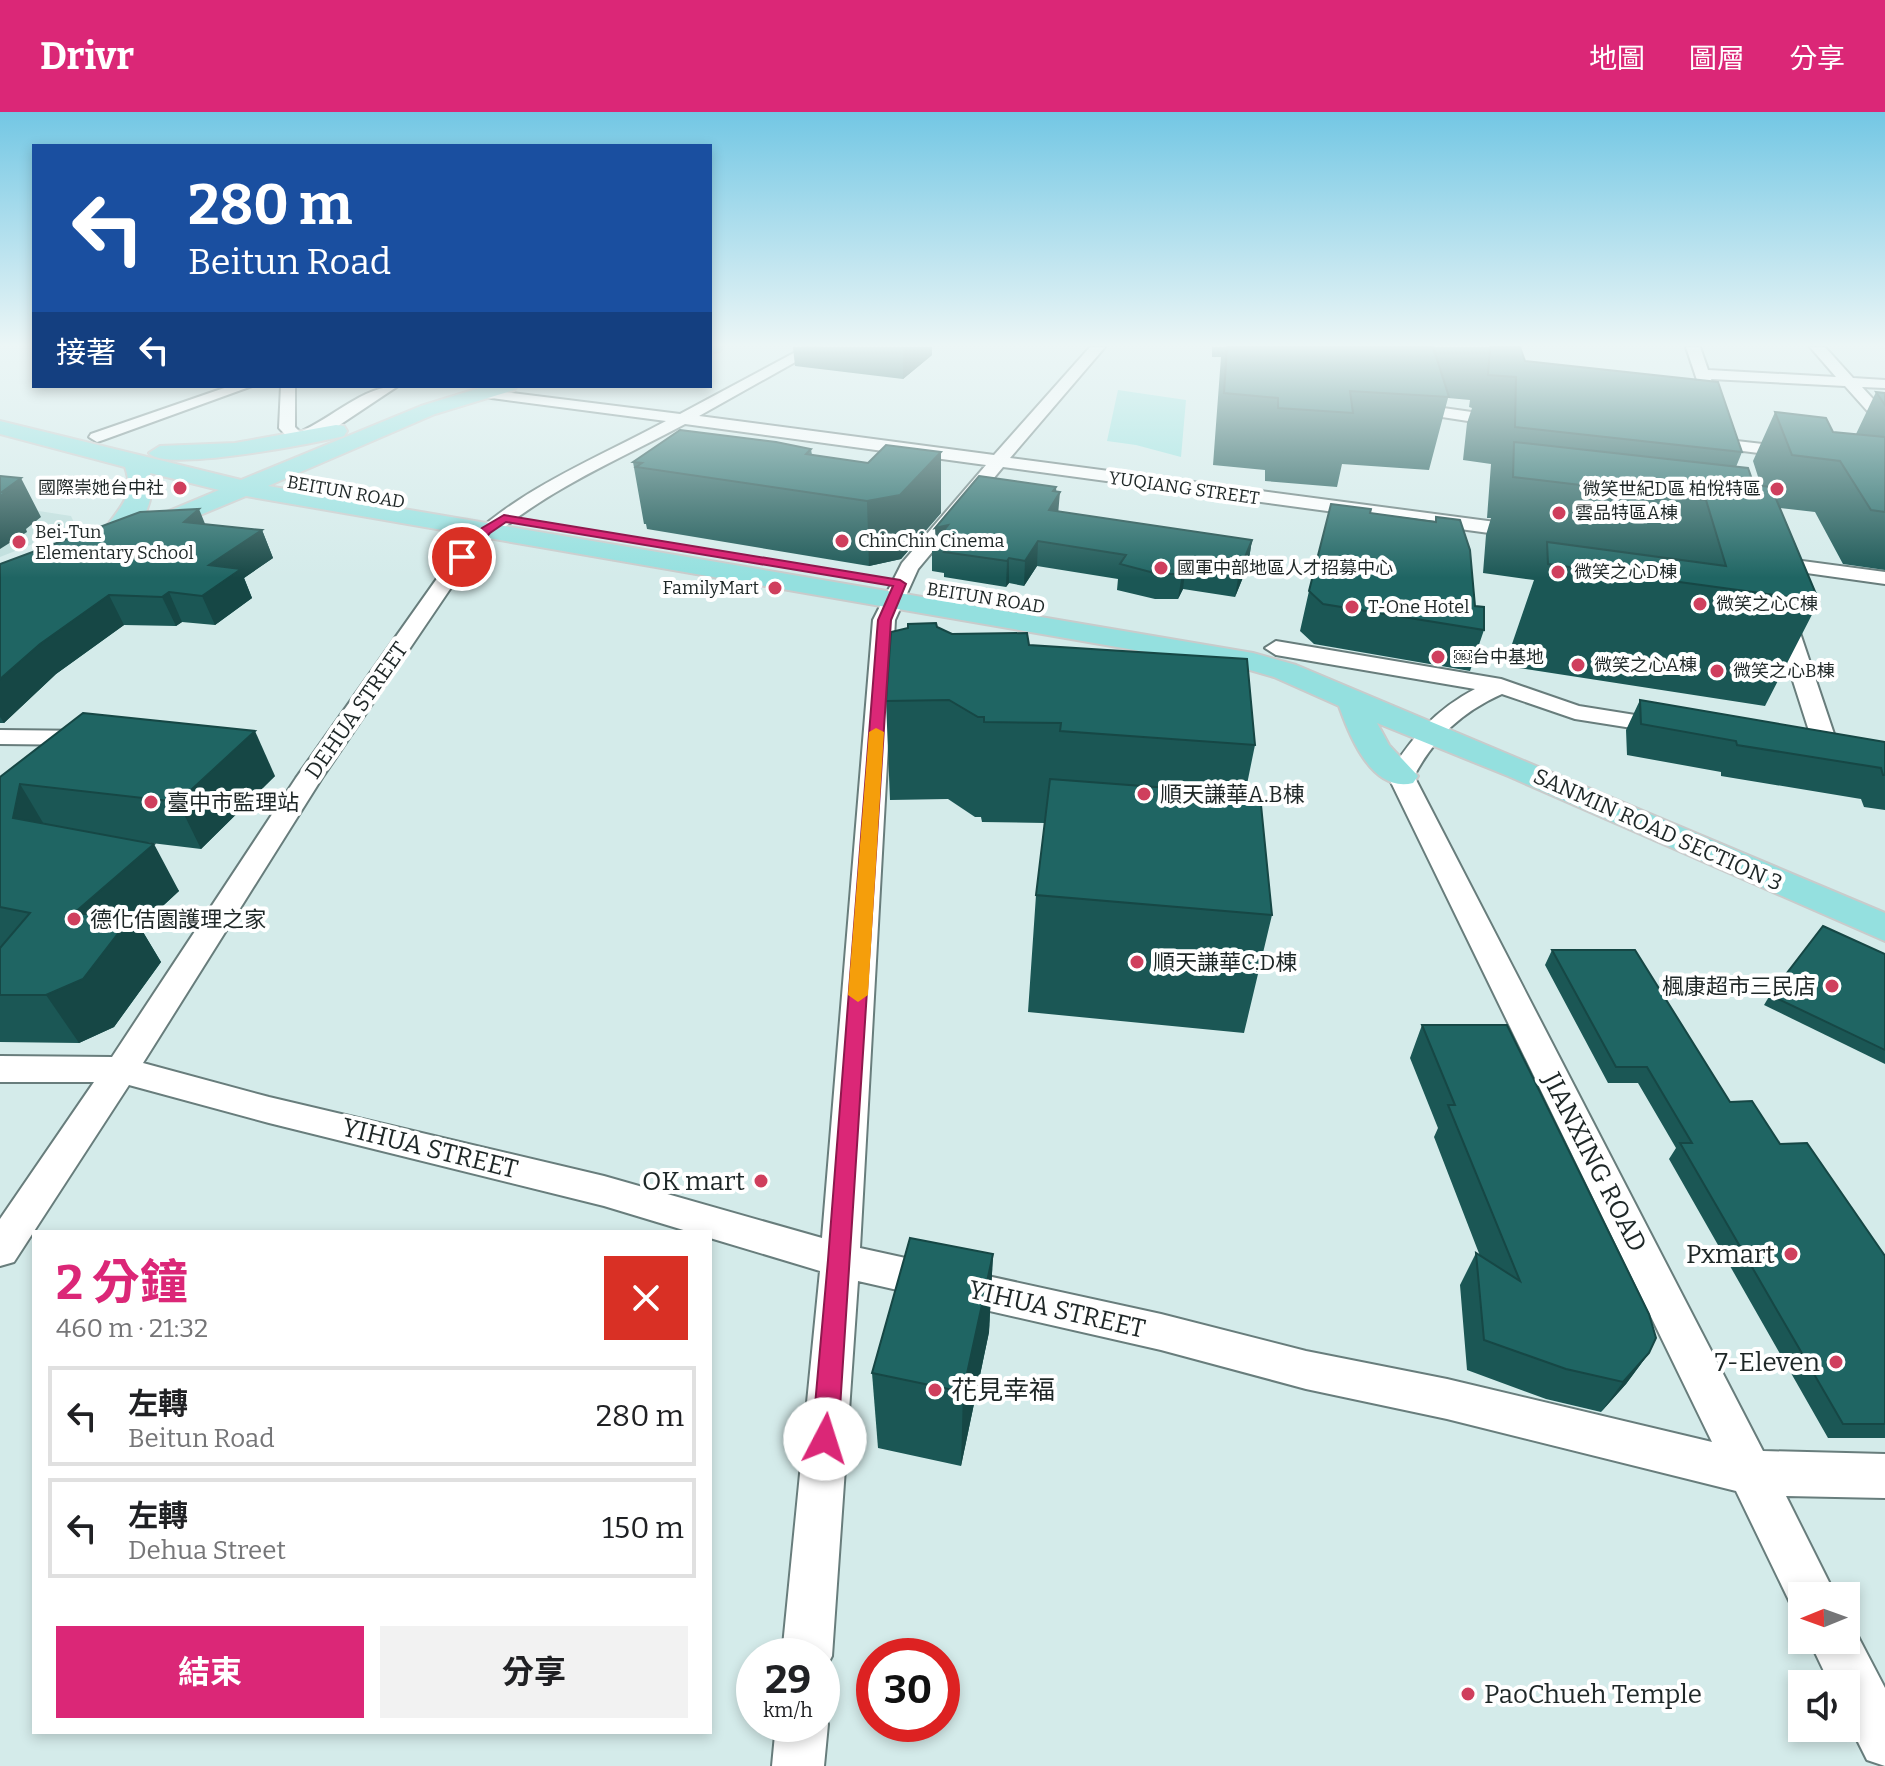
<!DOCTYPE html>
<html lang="zh-TW">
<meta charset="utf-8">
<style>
:root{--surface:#fff;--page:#f2f2f2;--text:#202124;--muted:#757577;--line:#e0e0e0;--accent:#db2777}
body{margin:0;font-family:Bitter,"Noto Sans TC",serif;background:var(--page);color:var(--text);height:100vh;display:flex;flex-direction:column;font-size:30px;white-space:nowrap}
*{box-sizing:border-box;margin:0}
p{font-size:26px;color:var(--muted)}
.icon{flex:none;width:44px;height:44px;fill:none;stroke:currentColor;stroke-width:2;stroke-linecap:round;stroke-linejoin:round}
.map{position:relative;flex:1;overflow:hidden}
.panel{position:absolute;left:32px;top:1118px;width:680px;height:504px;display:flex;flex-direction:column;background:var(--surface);border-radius:0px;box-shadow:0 4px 12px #0003}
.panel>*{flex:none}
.hud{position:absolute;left:32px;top:32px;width:680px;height:244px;border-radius:0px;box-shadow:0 4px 12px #0003;background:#1a4fa0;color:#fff;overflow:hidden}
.needle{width:52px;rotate:269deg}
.buttons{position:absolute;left:1788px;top:1470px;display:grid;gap:16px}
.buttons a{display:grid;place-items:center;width:72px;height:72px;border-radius:0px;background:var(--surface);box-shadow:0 4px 12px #0003;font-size:40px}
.speed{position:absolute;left:736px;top:1526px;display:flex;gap:16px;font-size:40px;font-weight:700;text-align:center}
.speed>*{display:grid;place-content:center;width:104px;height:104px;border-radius:50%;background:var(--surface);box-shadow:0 4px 12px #0003;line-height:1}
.speed small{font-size:20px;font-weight:400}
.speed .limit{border:12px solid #d22;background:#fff;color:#111}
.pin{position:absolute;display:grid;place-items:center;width:68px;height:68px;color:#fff;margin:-34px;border:4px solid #fff;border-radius:50%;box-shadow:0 2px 8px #0007}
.me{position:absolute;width:88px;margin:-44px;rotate:5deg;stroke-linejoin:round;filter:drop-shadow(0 0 6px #0008)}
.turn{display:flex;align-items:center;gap:28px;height:168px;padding:0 24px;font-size:36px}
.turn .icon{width:104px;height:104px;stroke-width:2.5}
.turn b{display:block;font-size:56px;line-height:68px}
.then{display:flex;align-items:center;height:76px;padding:0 24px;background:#0003;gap:16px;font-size:30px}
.round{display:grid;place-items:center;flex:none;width:84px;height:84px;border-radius:0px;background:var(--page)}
.head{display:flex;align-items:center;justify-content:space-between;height:136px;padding:0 24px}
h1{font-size:48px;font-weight:700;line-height:60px;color:var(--accent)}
.cta{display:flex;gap:16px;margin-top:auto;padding:16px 24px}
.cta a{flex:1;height:92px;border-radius:0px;background:var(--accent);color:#fff;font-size:32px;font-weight:700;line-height:92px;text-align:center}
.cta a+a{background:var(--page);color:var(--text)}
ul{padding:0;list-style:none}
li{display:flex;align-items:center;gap:24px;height:100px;margin:0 16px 12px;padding:0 8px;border:4px solid var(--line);border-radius:0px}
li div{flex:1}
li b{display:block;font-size:30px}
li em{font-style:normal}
header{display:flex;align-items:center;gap:48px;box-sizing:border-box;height:112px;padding:0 40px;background:var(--accent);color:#fff}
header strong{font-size:38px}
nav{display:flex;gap:44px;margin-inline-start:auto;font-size:28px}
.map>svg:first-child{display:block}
.built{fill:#bededc}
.green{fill:#97e1de}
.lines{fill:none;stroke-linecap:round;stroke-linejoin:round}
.minor-casing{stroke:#687d7c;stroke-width:4}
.major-casing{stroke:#c9cbcb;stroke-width:4}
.minor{fill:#fff;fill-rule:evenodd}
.major{fill:#94e0df;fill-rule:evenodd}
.wall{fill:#1b5755}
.shaded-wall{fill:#164745}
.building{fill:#1f6563;stroke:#164745;stroke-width:2}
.route{fill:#db2777;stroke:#8e194d;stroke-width:2}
.slow{fill:#f59e0b}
.poi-dot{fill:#cf3f5d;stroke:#fff;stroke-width:3}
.labels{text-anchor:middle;stroke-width:8;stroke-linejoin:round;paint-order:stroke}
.far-poi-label{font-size:18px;fill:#1e2727;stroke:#fff;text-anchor:start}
.far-street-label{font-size:18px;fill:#1e2727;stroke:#fff}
.street-label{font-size:22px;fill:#1e2727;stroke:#fff}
.poi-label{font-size:22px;fill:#1e2727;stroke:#fff;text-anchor:start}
.near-street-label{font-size:26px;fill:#1e2727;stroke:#fff}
.near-poi-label{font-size:26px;fill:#1e2727;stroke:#fff;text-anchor:end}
</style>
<header>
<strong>Drivr</strong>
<nav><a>地圖</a><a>圖層</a><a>分享</a></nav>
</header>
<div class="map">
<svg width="1885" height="1654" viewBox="0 0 1885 1654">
<rect width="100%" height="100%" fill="#d4ebea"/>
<path class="built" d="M0 393 71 404 76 415 0 445Z"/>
<path class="green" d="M1118 278 1186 288 1181 345 1136 333 1107 329Z"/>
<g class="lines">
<g class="minor-casing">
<g id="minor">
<path d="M805 235H822L699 304 994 343 1090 235H1105L1010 346 1526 414 1535 420 1526 426 1003 355 918 457 895 508 860 1136 1161 1202 1306 1239 1447 1267 1712 1330 1388 664C1411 626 1435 598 1475 577L1276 543 1265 536 1276 529 1501 567 1579 594 1679 610 1682 615 1679 620 1670 622 1575 607 1502 582C1462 600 1435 625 1414 664L1763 1339 1885 1342V1386L1786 1384 1836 1484H1802V1504L1795 1501 1736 1379 1447 1307 1306 1277 1161 1238 858 1169 832 1544 822 1563V1544H782L820 1159 710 1126V1120H690L604 1094 269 1011 129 973 14 1150 0 1154V1107L94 970H0V944L112 945 296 666 455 441C510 380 594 348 666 309L484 285 476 280 479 277 680 302ZM685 312 986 353 902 451 873 508 822 1126 604 1064 269 985 143 951 322 666 469 449C523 387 613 351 685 312Z"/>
<path d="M1686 235H1700L1708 258 1836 265 1810 235H1825L1853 266 1885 268V276L1862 275 1885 300V314L1879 312 1845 274 1711 267 1725 307 1723 310H1711Z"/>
<path d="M230 274H252L103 328 97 330 89 325 91 322Z"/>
<path d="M281 274H295V315L300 320C332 306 364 274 398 274L335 316 298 332 292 330 279 316Z"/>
<path d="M1422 293 1507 305 1515 310 1507 315 1416 301 1414 298Z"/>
<path d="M1702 325 1797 336 1805 341 1797 346 1696 333 1694 330Z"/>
<path d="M1764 444 1885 460V472L1757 454 1754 450 1757 446Z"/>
<path d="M1782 494 1793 500 1834 622 1837 640 1834 645H1816L1810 622 1771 500Z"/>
<path d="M0 618 93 619 102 621 105 626 102 631 93 633 0 632Z"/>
<path d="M1846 1508 1851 1511 1885 1576V1654L1867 1648 1846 1606V1572H1830L1809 1528H1846Z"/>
<path d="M822 1598 828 1612 824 1654H772L776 1612H822Z"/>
</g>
</g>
<g class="major-casing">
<g id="major">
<path d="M710 235H722L720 239 710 241Z"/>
<path d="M486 274H517L514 278 435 302 268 374 1253 541 1296 553 1885 801V829L1508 664 1377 611 1389 633 1418 664 1413 671C1372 681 1350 625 1339 594L1274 565 1250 558 246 384 147 425 138 422 134 417 138 412 219 378 150 361C157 386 141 428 110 420L106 415C122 393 135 383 125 355L0 322V309L241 368 421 294Z"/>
<path d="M336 313 344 314 347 319 344 324C315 331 164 361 149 341L160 334 235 331Z"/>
</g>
</g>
<use href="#minor" class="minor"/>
<use href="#major" class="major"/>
</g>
<g class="wall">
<path d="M793 235H932V243L903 267 795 254Z"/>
<path d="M1212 235H1520L1525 249 1742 340 1736 355 1754 373 1761 374 1753 349 1775 300 1833 320 1856 322 1876 280 1885 281V458L1843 452 1815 400 1780 396 1819 489 1765 594 1512 555V532L1534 468 1483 461 1486 423 1491 406H1487L1491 352 1463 348 1467 311 1472 296 1469 295 1470 288 1448 286 1429 358 1342 352 1337 375 1265 369V358L1213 353 1221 245H1212Z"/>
<path d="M811 337 812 343 868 351 941 340V401L901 447 869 454 647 417 646 412H644L633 350Z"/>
<path d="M1056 375 1058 400 1252 428 1248 453 1235 485 1183 477 1178 487H1155L1117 478 1118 467 1037 454 1024 474 1009 471 1006 475 944 465V461L932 459V434L936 429Z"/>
<path d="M1370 401 1435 409 1436 405 1475 494 1484 518 1470 559 1314 532 1300 519 1309 479Z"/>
<path d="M205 412 262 418 273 446 244 466 252 486 215 513 182 510 176 514 124 513 56 562 4 611H0V452Z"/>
<path d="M937 515 952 522 1029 533 1255 633 1245 682 1272 803 1244 921 1028 900 1036 783 1045 711 982 710 981 705H975L948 687 890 688 886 589Z"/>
<path d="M1640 588 1885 630V698L1864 695 1861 687 1721 664V660L1627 643 1626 618Z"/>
<path d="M275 664 201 737 143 730 179 779 140 815 161 850 114 915 79 931 0 930V665Z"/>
<path d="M1552 838 1780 1032 1885 1144V1326H1828L1669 1047 1676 1036 1638 971H1608L1545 853Z"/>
<path d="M1885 842V952L1764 893 1770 883Z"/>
<path d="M1422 913 1649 1241 1626 1272 1601 1300 1546 1287 1467 1258 1460 1173 1476 1141 1480 1144 1434 1025 1438 1016 1410 946Z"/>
<path d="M993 1142 989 1220 961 1354 878 1336 872 1261Z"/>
</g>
<g class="shaded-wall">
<path d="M903 235H932V243L903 267Z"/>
<path d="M941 340V401L901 447 869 454 867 389Z"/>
<path d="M21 366 41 405 26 417 27 420 0 437V384L2 380Z"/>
<path d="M1056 375 1055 388 1060 380 1058 403 1049 398 1053 379Z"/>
<path d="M199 397 210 424 184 410Z"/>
<path d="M948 413 947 436 936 434 935 416Z"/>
<path d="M262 418 273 446 244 466 252 486 215 513 202 484 209 453Z"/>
<path d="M1252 428 1248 453 1235 485 1239 460Z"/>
<path d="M1038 429 1037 454 1024 474 1025 449Z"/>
<path d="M1009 446V471L1006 475 1007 449Z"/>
<path d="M1186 452 1183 477 1178 487 1182 462Z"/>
<path d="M169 480 182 510 176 514 162 485Z"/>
<path d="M109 483 124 513 56 562 4 611 0 605V567L40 532Z"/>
<path d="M255 619 275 664 201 737 178 690Z"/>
<path d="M20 672 48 719 13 706Z"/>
<path d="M154 732 179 779 140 815 161 850 114 915 79 931 46 883 73 802Z"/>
<path d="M993 1142 989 1220 961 1354 963 1280Z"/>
<path d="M1649 1241 1626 1272 1601 1300 1623 1270Z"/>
</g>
<g class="building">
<path d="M1227 235H1433L1449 285 1350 279 1353 301 1278 296V286L1224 281Z"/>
<path d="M1490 235H1520L1525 249 1718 270 1742 340 1515 315 1516 265 1488 263Z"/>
<path d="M1876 280 1885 281V293Z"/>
<path d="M1775 300 1826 306 1833 320 1885 325V400L1871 398 1840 349 1792 343Z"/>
<path d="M680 318 776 330 811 337 806 342 868 351 886 333 941 340 900 383 867 389 636 355 642 351 633 350Z"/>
<path d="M1514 330 1748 356 1754 373 1771 375 1819 489 1548 452 1547 430 1726 454 1706 388 1513 365Z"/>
<path d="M0 364 21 366 2 380H6L0 384Z"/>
<path d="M979 364 1056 375 1053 379 1060 380 1049 398 1252 428 1239 460 1186 452 1182 462H1158L1120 452 1126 443 1038 429 1025 449 1009 446 1007 449 944 440 947 436 932 434 948 413 935 416Z"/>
<path d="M1331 392 1371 397 1370 401 1436 410V405L1460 408 1470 438 1475 494 1484 495V518L1323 492 1309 479Z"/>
<path d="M199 397 184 410 262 418 209 453 241 457 202 484 169 480 162 485 109 483 40 532 0 567V452L140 400Z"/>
<path d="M936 511 937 515 952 522 1027 521 1029 533 1247 547 1255 633 1060 619 1061 611 984 610V605H978L949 588 886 589 891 520 908 516V512Z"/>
<path d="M1640 588 1885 630V663H1883L1881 656 1737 633 1736 629 1641 612Z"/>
<path d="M83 601 255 619 178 690 20 672 13 706 154 732 73 802H133L83 867 46 883H0V836L30 801 0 795V665Z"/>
<path d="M1050 667 1260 683 1272 803 1036 783Z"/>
<path d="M1823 814 1885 842V938L1770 883Z"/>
<path d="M1552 838H1635L1730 990 1752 989 1780 1032 1807 1031 1885 1144V1312H1843L1680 1031H1692L1647 955H1616Z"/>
<path d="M1422 913H1507L1649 1202 1656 1226 1649 1241 1623 1270 1566 1257 1484 1228 1476 1141 1520 1169 1448 993H1455Z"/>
<path d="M910 1126 993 1142 963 1280 872 1261Z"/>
</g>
<linearGradient id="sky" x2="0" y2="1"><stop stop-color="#73c7e4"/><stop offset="0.5" stop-color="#ecf6f6"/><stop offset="1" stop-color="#ecf6f6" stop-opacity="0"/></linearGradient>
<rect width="1885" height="466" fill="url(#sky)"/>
<path class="route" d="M504 403 900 468 906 472 891 508 838 1327 834 1336 825 1339 815 1336 812 1327 828 1148 877 520 878 508 893 474 506 410 490 421 466 447H458V442L482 416Z"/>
<path class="slow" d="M876 616 884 620 868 883 858 890 848 883 869 620Z"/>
<g class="poi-dot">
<circle cx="180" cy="376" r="8"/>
<circle cx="1777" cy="377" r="8"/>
<circle cx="1559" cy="401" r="8"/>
<circle cx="842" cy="429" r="8"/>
<circle cx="19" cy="430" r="8"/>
<circle cx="1161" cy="456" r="8"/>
<circle cx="1558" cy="460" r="8"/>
<circle cx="775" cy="476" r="8"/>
<circle cx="1700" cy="492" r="8"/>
<circle cx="1352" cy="495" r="8"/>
<circle cx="1438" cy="545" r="8"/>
<circle cx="1578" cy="553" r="8"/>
<circle cx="1717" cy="559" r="8"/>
<circle cx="1144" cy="682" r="8"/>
<circle cx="151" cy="690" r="8"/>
<circle cx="74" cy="807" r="8"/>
<circle cx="1137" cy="850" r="8"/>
<circle cx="1832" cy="874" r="8"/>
<circle cx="761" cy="1069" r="8"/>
<circle cx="1791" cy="1142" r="8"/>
<circle cx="1836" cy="1250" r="8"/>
<circle cx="935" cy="1278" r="8"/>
<circle cx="1468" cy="1582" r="8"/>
</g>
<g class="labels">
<g class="far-poi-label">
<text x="164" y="382" text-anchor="end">國際崇她台中社</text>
<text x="1761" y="383" text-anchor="end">微笑世紀D區 柏悅特區</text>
<text x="1575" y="407">雲品特區A棟</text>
<text x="35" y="426">Bei-Tun<tspan x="35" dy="21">Elementary School</tspan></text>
<text x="858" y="435">ChinChin Cinema</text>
<text x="1177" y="462">國軍中部地區人才招募中心</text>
<text x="1574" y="466">微笑之心D棟</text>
<text x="759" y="482" text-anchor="end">FamilyMart</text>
<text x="1716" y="498">微笑之心C棟</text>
<text x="1368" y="501">T-One Hotel</text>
<text x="1454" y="551">￼台中基地</text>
<text x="1594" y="559">微笑之心A棟</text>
<text x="1733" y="565">微笑之心B棟</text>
</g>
<g class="far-street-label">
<text transform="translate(1184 376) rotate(8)" y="6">YUQIANG STREET</text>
<text transform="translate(346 380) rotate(10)" y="6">BEITUN ROAD</text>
<text transform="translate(986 486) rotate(9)" y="6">BEITUN ROAD</text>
</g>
<g class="street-label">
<text transform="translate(356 598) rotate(-55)" y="8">DEHUA STREET</text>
<text transform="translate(1658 717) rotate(24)" y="8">SANMIN ROAD SECTION 3</text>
</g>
<g class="poi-label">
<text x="1160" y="690">順天謙華A.B棟</text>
<text x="167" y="698">臺中市監理站</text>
<text x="90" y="815">德化佶園護理之家</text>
<text x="1153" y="858">順天謙華C.D棟</text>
<text x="1816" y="882" text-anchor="end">楓康超市三民店</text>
</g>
<g class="near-street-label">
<text transform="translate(430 1036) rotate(14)" y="9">YIHUA STREET</text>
<text transform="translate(1595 1050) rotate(63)" y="9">JIANXING ROAD</text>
<text transform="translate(1057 1197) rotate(13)" y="9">YIHUA STREET</text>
</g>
<g class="near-poi-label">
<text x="745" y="1078">OK mart</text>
<text x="1775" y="1151">Pxmart</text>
<text x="1820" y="1259">7-Eleven</text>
<text x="951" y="1287" text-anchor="start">花見幸福</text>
<text x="1484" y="1591" text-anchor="start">PaoChueh Temple</text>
</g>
</g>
</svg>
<div class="buttons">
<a><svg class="needle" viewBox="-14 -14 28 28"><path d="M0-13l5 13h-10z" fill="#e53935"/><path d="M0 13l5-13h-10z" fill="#757577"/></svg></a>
<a><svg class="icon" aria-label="sound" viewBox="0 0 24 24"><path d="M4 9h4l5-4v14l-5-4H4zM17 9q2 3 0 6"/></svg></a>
</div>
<div class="speed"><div>29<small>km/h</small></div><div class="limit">30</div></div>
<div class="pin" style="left:462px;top:445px;background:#d93025"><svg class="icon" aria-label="arrive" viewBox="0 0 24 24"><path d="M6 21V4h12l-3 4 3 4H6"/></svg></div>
<svg class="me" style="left:825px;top:1327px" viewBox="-20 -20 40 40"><circle r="19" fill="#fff"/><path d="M0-13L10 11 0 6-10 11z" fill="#db2777"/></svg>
<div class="hud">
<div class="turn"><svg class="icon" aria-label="left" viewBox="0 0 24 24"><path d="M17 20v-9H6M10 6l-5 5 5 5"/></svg><div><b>280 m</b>Beitun Road</div></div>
<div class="then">接著<svg class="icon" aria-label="left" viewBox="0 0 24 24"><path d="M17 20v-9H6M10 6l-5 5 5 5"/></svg></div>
</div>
<section class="panel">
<div class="head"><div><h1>2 分鐘</h1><p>460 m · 21:32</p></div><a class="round" style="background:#d93025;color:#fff"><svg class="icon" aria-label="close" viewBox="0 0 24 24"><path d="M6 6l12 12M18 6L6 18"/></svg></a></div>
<ul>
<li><svg class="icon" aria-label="left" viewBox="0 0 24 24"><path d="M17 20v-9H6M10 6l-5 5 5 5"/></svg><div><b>左轉</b><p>Beitun Road</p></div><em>280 m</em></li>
<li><svg class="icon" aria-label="left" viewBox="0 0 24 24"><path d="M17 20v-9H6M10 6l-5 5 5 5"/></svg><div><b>左轉</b><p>Dehua Street</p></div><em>150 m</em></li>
</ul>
<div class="cta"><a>結束</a><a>分享</a></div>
</section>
</div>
